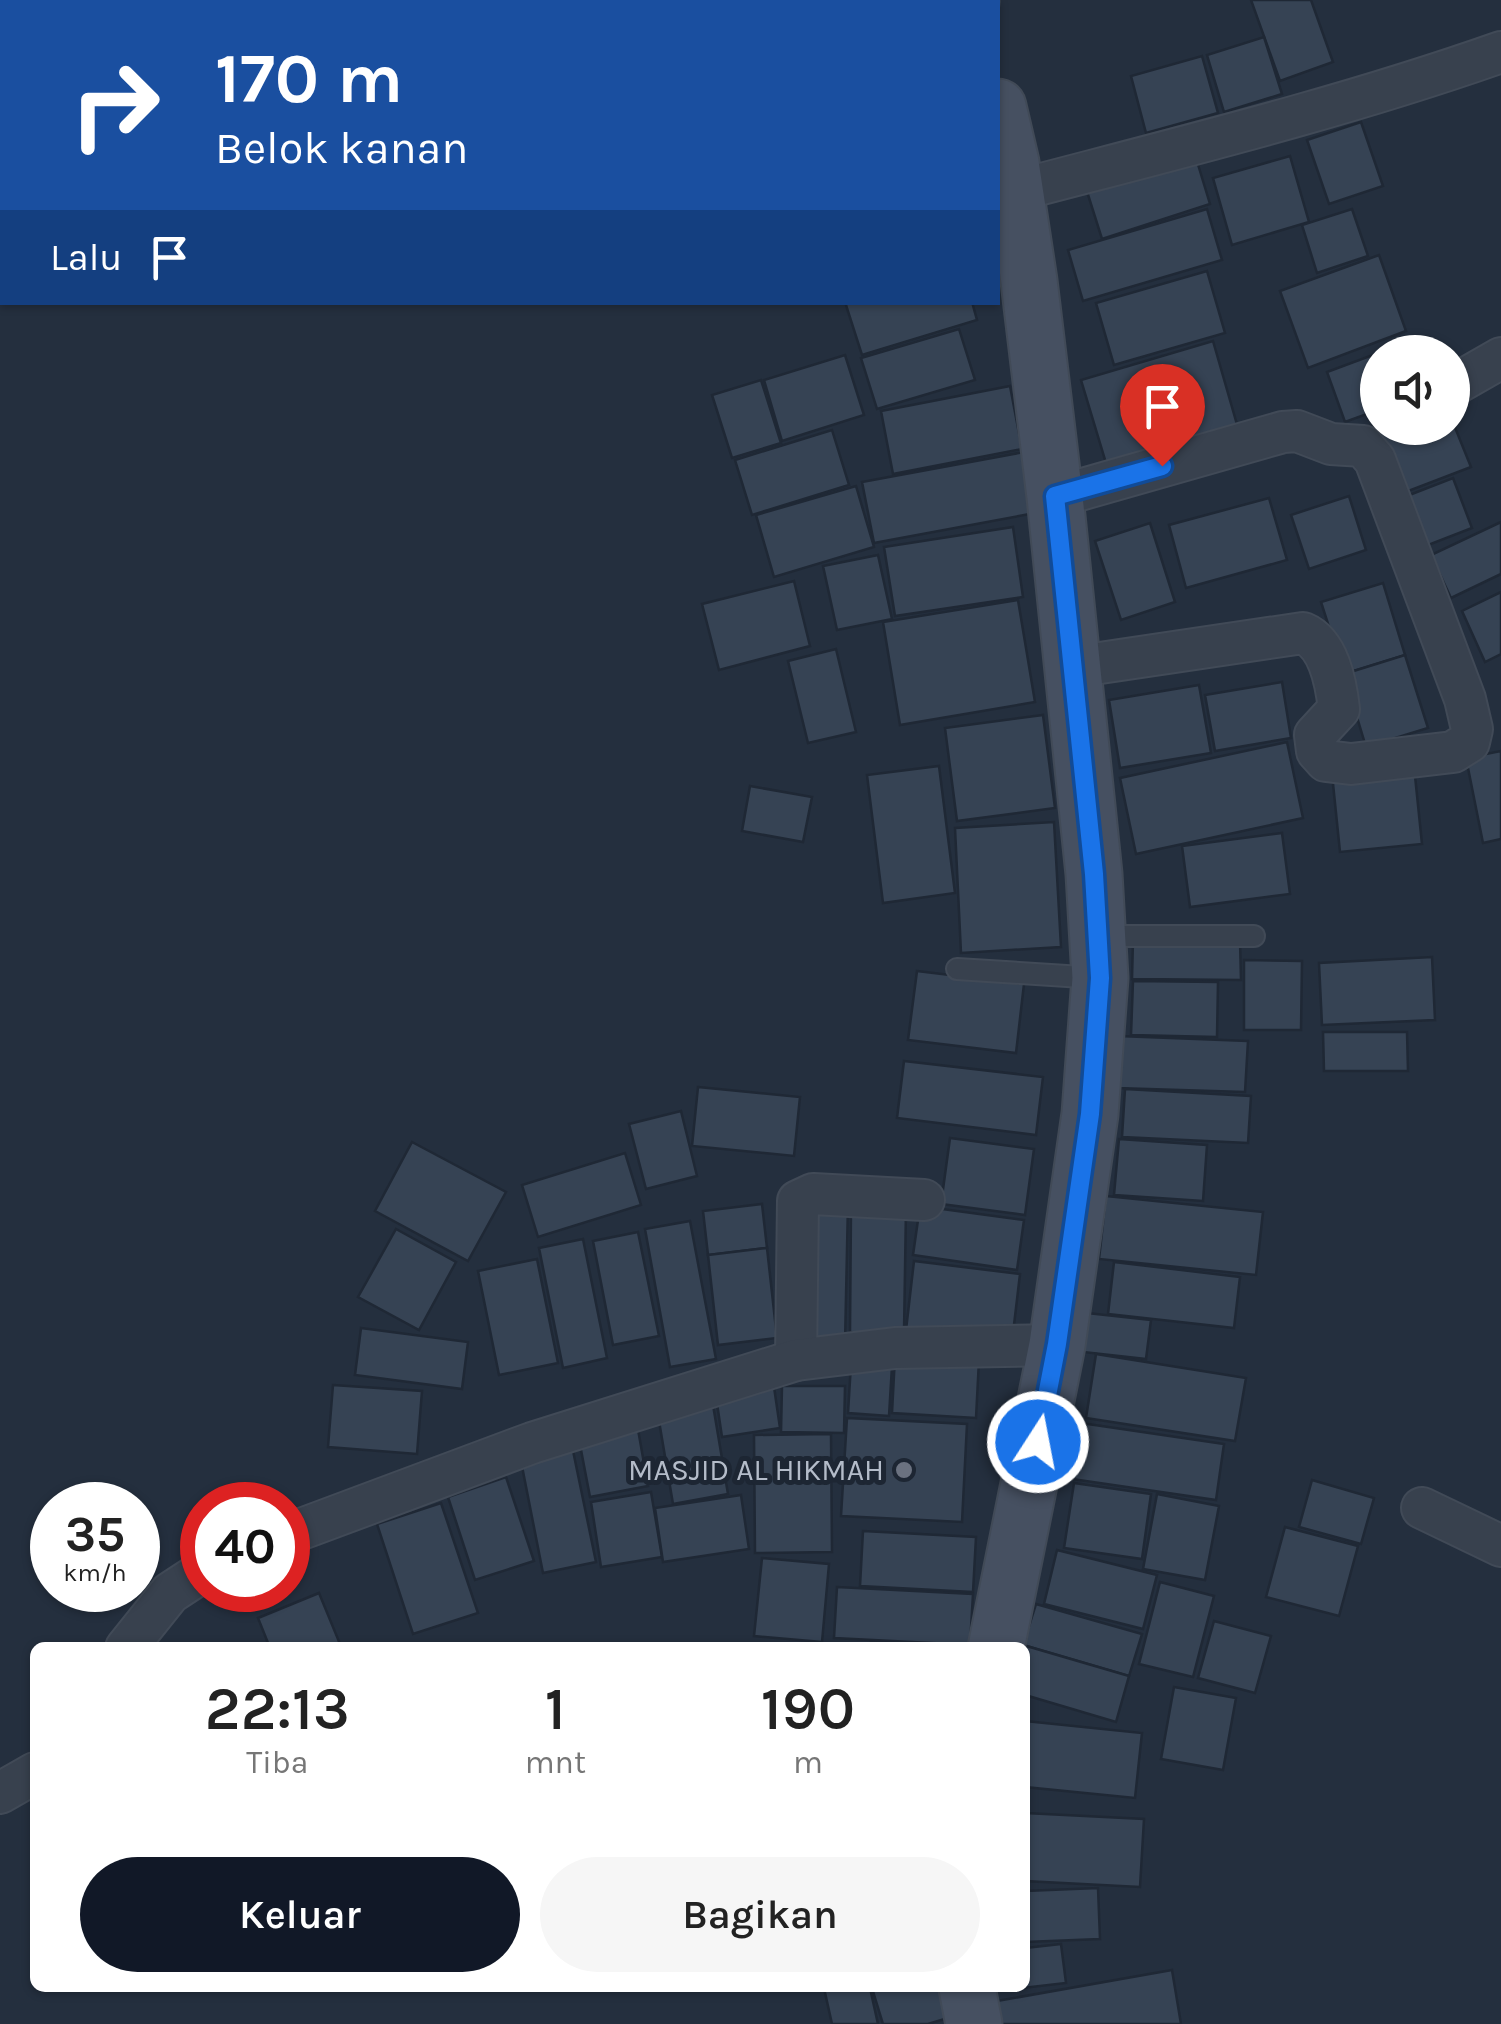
<!DOCTYPE html>
<html lang="id">
<style>
:root{--surface:#fff;--page:#f6f6f6;--text:#222;--muted:#767676;--accent:#111827}
body{margin:0;font-family:Karla,sans-serif;background:var(--page);color:var(--text);height:100vh;display:flex;flex-direction:column;font-size:38px;white-space:nowrap}
*{box-sizing:border-box;margin:0}
p{font-size:32px;color:var(--muted)}
.icon{flex:none;width:55px;height:55px;fill:none;stroke:currentColor;stroke-width:2;stroke-linecap:round;stroke-linejoin:round}
.map{position:relative;flex:1;overflow:hidden}
.panel{position:absolute;left:30px;top:1642px;width:1000px;height:350px;display:flex;flex-direction:column;background:var(--surface);border-radius:15px;box-shadow:0 2px 8px #0004}
.panel>*{flex:none}
.top-card{position:absolute;left:0px;top:0px;width:1000px;height:305px;box-shadow:0 2px 8px #0004;background:#1a4fa0;color:#fff;overflow:hidden}
.fabs{position:absolute;left:1360px;top:335px;display:grid;gap:20px}
.fabs a{display:grid;place-items:center;width:110px;height:110px;border-radius:50%;background:var(--surface);box-shadow:0 2px 8px #0004;font-size:50px}
.speed{position:absolute;left:30px;top:1482px;display:flex;gap:20px;font-size:50px;font-weight:700;text-align:center}
.speed>*{display:grid;place-content:center;width:130px;height:130px;border-radius:50%;background:var(--surface);box-shadow:0 2px 8px #0004;line-height:1}
.speed small{font-size:25px;font-weight:400}
.speed .limit{border:15px solid #d22;background:#fff;color:#111}
.pin{position:absolute;display:grid;place-items:center;width:85px;height:85px;color:#fff;margin:-102px -42px;border-radius:50% 50% 50% 0;rotate:-45deg;box-shadow:0 0 10px #0007}
.pin .icon{rotate:45deg}
.me{position:absolute;width:110px;margin:-55px;rotate:11deg;stroke-linejoin:round;filter:drop-shadow(0 0 8px #0008)}
.turn{display:flex;align-items:center;gap:35px;height:210px;padding:0 50px;font-size:45px}
.turn .icon{width:130px;height:130px;stroke-width:2.5}
.turn b{display:block;font-size:70px;line-height:85px}
.then{display:flex;align-items:center;height:95px;padding:0 50px;background:#0003;gap:20px;font-size:38px}
.eta{display:flex;justify-content:space-evenly;align-items:center;height:170px;text-align:center}
.eta b{font-size:60px;font-weight:600;line-height:70px}
.cta{display:flex;gap:20px;margin-top:auto;padding:20px 50px}
.cta a{flex:1;height:115px;border-radius:60px;background:var(--accent);color:#fff;font-size:40px;font-weight:600;line-height:115px;text-align:center}
.cta a+a{background:var(--page);color:var(--text)}
.map>svg:first-child{display:block}
.building{fill:#364354;stroke:#1f2835;stroke-width:2.5}
.lines{fill:none;stroke-linecap:round;stroke-linejoin:round}
.lane-casing{stroke:#414a57;stroke-width:24}
.street-casing{stroke:#414a57;stroke-width:44}
.secondary-casing{stroke:#414a57;stroke-width:59}
.lane{stroke:#38414e;stroke-width:20}
.street{stroke:#38414e;stroke-width:40}
.secondary{stroke:#465061;stroke-width:55}
.route-casing{stroke:#114b97;stroke-width:25}
.route{stroke:#1a73e8;stroke-width:18}
.worship-dot{fill:#6b7280;stroke:#1d2633;stroke-width:4}
.labels{text-anchor:middle;stroke-width:10;stroke-linejoin:round;paint-order:stroke}
.poi-label{font-size:30px;fill:#b4bcc9;stroke:#1d2633;text-anchor:end}
</style>
<div class="map">
<svg width="1501" height="2024" viewBox="0 0 1501 2024">
<rect width="100%" height="100%" fill="#242f3e"/>
<g class="building">
<path d="M1251 0H1311L1333 62 1280 81Z"/>
<path d="M1264 37 1282 94 1224 112 1207 55Z"/>
<path d="M1202 56 1218 113 1146 133 1131 76Z"/>
<path d="M1361 122 1383 186 1329 204 1307 140Z"/>
<path d="M1193 148 1210 204 1102 239 1084 182Z"/>
<path d="M1290 156 1309 222 1232 245 1213 178Z"/>
<path d="M1207 209 1222 260 1083 301 1068 250Z"/>
<path d="M1352 209 1368 256 1317 273 1302 225Z"/>
<path d="M1379 255 1406 331 1308 368 1280 291Z"/>
<path d="M1207 271 1225 333 1114 365 1096 303Z"/>
<path d="M845 302H972L977 320 862 355Z"/>
<path d="M959 329 975 380 877 409 861 358Z"/>
<path d="M1213 341 1240 435 1109 473 1081 380Z"/>
<path d="M1378 353V410L1345 422 1327 372Z"/>
<path d="M845 355 864 415 782 441 764 380Z"/>
<path d="M761 380 781 443 732 458 712 395Z"/>
<path d="M1010 386 1022 449 893 474 881 411Z"/>
<path d="M1452 420 1471 467 1398 495 1371 427 1378 424V428H1452Z"/>
<path d="M832 430 849 485 752 515 735 460Z"/>
<path d="M1024 452 1035 513 874 543 862 482Z"/>
<path d="M1453 478 1472 528 1418 549 1399 499Z"/>
<path d="M856 486 874 547 774 577 756 515Z"/>
<path d="M1349 496 1366 550 1309 569 1291 515Z"/>
<path d="M1269 498 1287 560 1186 588 1169 525Z"/>
<path d="M1501 522V574L1451 598 1431 555Z"/>
<path d="M1150 523 1175 602 1121 620 1095 541Z"/>
<path d="M1013 527 1023 597 895 616 884 547Z"/>
<path d="M878 555 892 619 837 630 823 566Z"/>
<path d="M794 581 810 646 719 670 702 604Z"/>
<path d="M1383 583 1405 655 1344 674 1321 602Z"/>
<path d="M1501 592V654L1485 662 1462 611Z"/>
<path d="M1018 600 1035 702 900 725 883 622Z"/>
<path d="M836 649 856 732 808 743 788 661Z"/>
<path d="M1405 655 1428 728 1366 747 1344 674Z"/>
<path d="M1282 682 1291 738 1215 751 1205 695Z"/>
<path d="M1199 685 1211 753 1120 768 1109 700Z"/>
<path d="M1043 715 1055 808 957 821 945 728Z"/>
<path d="M1287 742 1303 818 1136 854 1120 778Z"/>
<path d="M1501 751V839L1483 843 1466 758Z"/>
<path d="M939 766 955 893 883 903 867 775Z"/>
<path d="M1414 766 1422 844 1340 852 1332 774Z"/>
<path d="M750 786 812 797 803 842 742 831Z"/>
<path d="M1054 822 1061 947 961 953 955 828Z"/>
<path d="M1282 833 1290 894 1190 907 1182 846Z"/>
<path d="M1133 940 1240 941 1241 980 1132 979Z"/>
<path d="M1432 957 1435 1020 1322 1025 1319 963Z"/>
<path d="M1244 960 1302 961 1301 1030H1244Z"/>
<path d="M917 971 1024 984 1016 1053 908 1040Z"/>
<path d="M1133 981 1218 982 1217 1037 1131 1035Z"/>
<path d="M1323 1032H1407L1408 1071H1324Z"/>
<path d="M1118 1036 1248 1041 1245 1092 1116 1088Z"/>
<path d="M904 1061 1043 1077 1036 1135 897 1118Z"/>
<path d="M698 1087 800 1097 794 1156 692 1146Z"/>
<path d="M1125 1089 1251 1096 1248 1143 1122 1137Z"/>
<path d="M681 1111 697 1176 646 1189 629 1124Z"/>
<path d="M950 1138 1034 1149 1025 1215 941 1204Z"/>
<path d="M1119 1139 1207 1145 1203 1201 1114 1195Z"/>
<path d="M412 1142 506 1192 468 1261 375 1211Z"/>
<path d="M625 1153 641 1205 538 1237 522 1185Z"/>
<path d="M1106 1196 1263 1212 1256 1275 1099 1259Z"/>
<path d="M800 1202 848 1203 845 1344 798 1343Z"/>
<path d="M762 1204 767 1248 708 1255 703 1211Z"/>
<path d="M920 1206 1024 1220 1017 1270 913 1255Z"/>
<path d="M851 1208H906L904 1333 850 1332Z"/>
<path d="M690 1221 716 1359 670 1367 645 1229Z"/>
<path d="M396 1229 456 1262 419 1330 358 1297Z"/>
<path d="M638 1232 659 1336 613 1345 593 1241Z"/>
<path d="M583 1239 607 1358 563 1368 539 1248Z"/>
<path d="M767 1248 777 1338 718 1345 708 1255Z"/>
<path d="M537 1259 558 1363 499 1375 478 1271Z"/>
<path d="M914 1261 1020 1274 1012 1342 906 1330Z"/>
<path d="M1114 1262 1240 1277 1234 1328 1108 1314Z"/>
<path d="M1087 1313 1151 1320 1146 1359 1083 1352Z"/>
<path d="M361 1328 468 1342 462 1389 355 1375Z"/>
<path d="M1096 1354 1246 1378 1235 1441 1086 1418Z"/>
<path d="M895 1356 979 1360 976 1418 892 1413Z"/>
<path d="M851 1364 892 1366 889 1416 848 1413Z"/>
<path d="M773 1380 780 1428 722 1437 715 1390Z"/>
<path d="M333 1385 422 1391 417 1454 328 1447Z"/>
<path d="M782 1386H845L844 1433 781 1432Z"/>
<path d="M712 1399 728 1494 673 1504 657 1409Z"/>
<path d="M636 1418 648 1486 590 1497 577 1429Z"/>
<path d="M847 1418 967 1424 962 1522 841 1516Z"/>
<path d="M1081 1423 1224 1444 1216 1500 1072 1479Z"/>
<path d="M831 1434 832 1552 755 1553 754 1435Z"/>
<path d="M571 1441 596 1562 543 1573 519 1451Z"/>
<path d="M506 1477 534 1561 475 1580 448 1497Z"/>
<path d="M1312 1480 1374 1498 1361 1544 1299 1527Z"/>
<path d="M1074 1483 1151 1494 1142 1559 1064 1548Z"/>
<path d="M651 1492 662 1557 601 1567 591 1502Z"/>
<path d="M1157 1494 1219 1506 1205 1580 1143 1569Z"/>
<path d="M741 1495 749 1549 663 1562 655 1508Z"/>
<path d="M441 1503 478 1613 413 1634 377 1524Z"/>
<path d="M1285 1527 1358 1546 1339 1616 1266 1597Z"/>
<path d="M863 1531 976 1537 973 1592 860 1586Z"/>
<path d="M1057 1550 1157 1575 1143 1629 1044 1604Z"/>
<path d="M762 1558 829 1564 822 1642 754 1636Z"/>
<path d="M1160 1582 1214 1596 1193 1677 1139 1664Z"/>
<path d="M837 1587 973 1594 970 1645 834 1638Z"/>
<path d="M319 1593 340 1644 331 1648H270L258 1618Z"/>
<path d="M1036 1604 1142 1634 1129 1676 1023 1645Z"/>
<path d="M1214 1621 1271 1636 1255 1693 1198 1678Z"/>
<path d="M871 1642 944 1646V1648H871Z"/>
<path d="M1023 1645 1129 1676 1116 1722 1025 1695Z"/>
<path d="M1174 1687 1236 1698 1223 1770 1161 1759Z"/>
<path d="M1025 1721 1142 1733 1135 1798 1025 1787Z"/>
<path d="M1025 1813 1144 1819 1140 1887 1025 1881Z"/>
<path d="M1098 1888 1100 1939 1025 1942V1891Z"/>
<path d="M1061 1944 1066 1983 1006 1990V1988H1025V1948Z"/>
<path d="M1172 1970 1181 2024H1001L997 2001Z"/>
<path d="M824 1988H870L878 2024H832Z"/>
<path d="M872 1988H951L958 2015 928 2024H883Z"/>
</g>
<g class="lines">
<g class="lane-casing">
<g id="lane">
<path d="M1101 936H1254"/>
<path d="M957 969 1098 978"/>
</g>
</g>
<g class="street-casing">
<g id="street">
<path d="M1015 191C1178 148 1342 108 1501 52"/>
<path d="M1452 386 1501 358"/>
<path d="M1055 497 1283 432 1297 431 1331 444 1363 446 1375 460 1465 699 1472 729 1469 742 1453 752 1351 764 1326 761 1317 751 1315 735 1339 709C1336 683 1329 644 1303 633L1073 667"/>
<path d="M796 1360 798 1201 813 1194 924 1200"/>
<path d="M1422 1508 1501 1546"/>
<path d="M288 1534 532 1443 796 1360 895 1348 1057 1345"/>
<path d="M126 1648 170 1593 202 1572"/>
<path d="M0 1793 35 1773"/>
</g>
</g>
<g class="secondary-casing">
<g id="secondary">
<path d="M970 0 971 2"/>
<path d="M996 1648 1057 1345 1090 1114 1100 978 1094 874 1055 497 1029 281 1011 163 998 107"/>
<path d="M967 1988 974 2024"/>
</g>
</g>
<use href="#lane" class="lane"/>
<use href="#street" class="street"/>
<use href="#secondary" class="secondary"/>
</g>
<g class="lines">
<g class="route-casing">
<path id="route" d="M1038 1442 1057 1344 1090 1114 1100 978 1094 874 1055 496 1162 466"/>
</g>
<use href="#route" class="route"/>
</g>
<circle class="worship-dot" cx="904" cy="1470" r="10"/>
<g class="labels">
<g class="poi-label">
<text x="884" y="1480">MASJID AL HIKMAH</text>
</g>
</g>
</svg>
<div class="fabs">
<a><svg class="icon" aria-label="sound" viewBox="0 0 24 24"><path d="M4 9h4l5-4v14l-5-4H4zM17 9q2 3 0 6"/></svg></a>
</div>
<div class="speed"><div>35<small>km/h</small></div><div class="limit">40</div></div>
<div class="pin" style="left:1162px;top:466px;background:#d93025"><svg class="icon" aria-label="arrive" viewBox="0 0 24 24"><path d="M6 21V4h12l-3 4 3 4H6"/></svg></div>
<svg class="me" style="left:1038px;top:1442px" viewBox="-20 -20 40 40"><circle r="17" fill="#1a73e8" stroke="#fff" stroke-width="3"/><path d="M0-11L8 9 0 5-8 9z" fill="#fff"/></svg>
<div class="top-card">
<div class="turn"><svg class="icon" aria-label="right" viewBox="0 0 24 24"><path d="M7 20v-9h11M14 6l5 5-5 5"/></svg><div><b>170 m</b>Belok kanan</div></div>
<div class="then">Lalu<svg class="icon" aria-label="arrive" viewBox="0 0 24 24"><path d="M6 21V4h12l-3 4 3 4H6"/></svg></div>
</div>
<section class="panel">
<div class="eta">
<div><b>22:13</b><p>Tiba</p></div>
<div><b>1</b><p>mnt</p></div>
<div><b>190</b><p>m</p></div>
</div>
<div class="cta"><a>Keluar</a><a>Bagikan</a></div>
</section>
</div>
